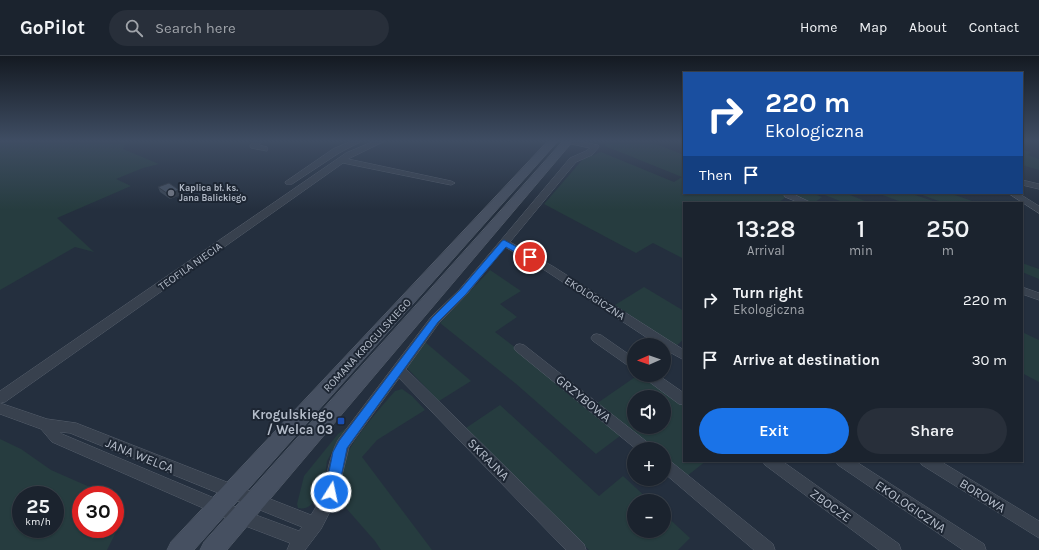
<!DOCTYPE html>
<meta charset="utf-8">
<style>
:root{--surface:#1b232e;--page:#282f3a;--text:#f1f3f6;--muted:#a0a4aa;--line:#39404a;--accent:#1a73e8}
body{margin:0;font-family:Karla,sans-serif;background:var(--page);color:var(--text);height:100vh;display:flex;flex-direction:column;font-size:15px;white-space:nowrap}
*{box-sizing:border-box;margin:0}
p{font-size:13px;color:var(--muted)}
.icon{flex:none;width:22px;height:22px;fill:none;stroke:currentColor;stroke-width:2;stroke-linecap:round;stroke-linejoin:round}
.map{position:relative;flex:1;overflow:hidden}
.panel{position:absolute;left:683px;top:146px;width:340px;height:260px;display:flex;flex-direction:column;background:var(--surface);border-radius:0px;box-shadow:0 1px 3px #0004,0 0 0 1px var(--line)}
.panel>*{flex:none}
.banner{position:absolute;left:683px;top:16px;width:340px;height:122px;border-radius:0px;box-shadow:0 1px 3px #0004,0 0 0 1px var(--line);background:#1a4fa0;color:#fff;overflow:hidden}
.needle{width:26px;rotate:268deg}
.controls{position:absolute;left:627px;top:282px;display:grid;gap:8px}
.controls a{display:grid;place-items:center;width:44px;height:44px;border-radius:50%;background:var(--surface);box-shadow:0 1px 3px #0004,0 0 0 1px var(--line);font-size:20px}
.speed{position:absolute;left:12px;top:430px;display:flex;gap:8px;font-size:20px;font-weight:700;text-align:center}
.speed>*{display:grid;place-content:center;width:52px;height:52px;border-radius:50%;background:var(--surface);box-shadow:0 1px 3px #0004,0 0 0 1px var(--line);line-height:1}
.speed small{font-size:10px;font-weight:400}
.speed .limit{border:6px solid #d22;background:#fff;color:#111}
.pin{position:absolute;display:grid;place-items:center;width:34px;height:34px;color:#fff;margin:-17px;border:2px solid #fff;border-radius:50%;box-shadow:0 1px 4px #0007}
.me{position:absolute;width:44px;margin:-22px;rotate:10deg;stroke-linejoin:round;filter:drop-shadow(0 0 3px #0008)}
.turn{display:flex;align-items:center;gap:14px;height:84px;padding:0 16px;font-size:18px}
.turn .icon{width:52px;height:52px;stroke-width:2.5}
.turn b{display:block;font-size:28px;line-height:34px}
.then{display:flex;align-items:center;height:38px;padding:0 16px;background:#0003;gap:8px;font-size:15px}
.eta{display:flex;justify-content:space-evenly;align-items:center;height:68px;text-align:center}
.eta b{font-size:24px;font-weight:600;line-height:28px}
.primary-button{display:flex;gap:8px;margin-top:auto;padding:8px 16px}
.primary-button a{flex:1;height:46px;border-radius:24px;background:var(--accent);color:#fff;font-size:16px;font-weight:600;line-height:46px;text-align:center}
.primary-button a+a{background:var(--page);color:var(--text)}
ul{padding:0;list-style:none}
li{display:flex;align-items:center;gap:12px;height:60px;padding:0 16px}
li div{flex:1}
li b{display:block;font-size:15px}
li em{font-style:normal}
header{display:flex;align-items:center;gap:24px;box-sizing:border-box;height:56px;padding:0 20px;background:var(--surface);border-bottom:1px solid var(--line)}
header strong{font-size:19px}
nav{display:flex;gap:22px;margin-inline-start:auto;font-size:14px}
.search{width:280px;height:36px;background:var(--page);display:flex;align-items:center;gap:10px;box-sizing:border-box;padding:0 14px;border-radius:22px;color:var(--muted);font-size:15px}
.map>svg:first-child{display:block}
.green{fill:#263c3f;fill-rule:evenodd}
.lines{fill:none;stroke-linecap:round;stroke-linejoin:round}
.street-casing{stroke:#565f6c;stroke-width:1}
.secondary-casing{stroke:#565f6c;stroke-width:1}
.street{fill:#38414e;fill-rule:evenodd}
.secondary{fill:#465061;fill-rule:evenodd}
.wall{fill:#3b4654}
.shaded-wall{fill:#303945}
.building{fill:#455162;stroke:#303945}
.route{fill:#1a73e8;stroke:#114b97}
.worship-dot{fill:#6b7280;stroke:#1d2633;stroke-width:1.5}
.transit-dot{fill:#1a4fb4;stroke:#1d2633;stroke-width:1.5}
.labels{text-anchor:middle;stroke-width:4;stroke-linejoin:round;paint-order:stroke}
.far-poi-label{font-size:9px;font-weight:bold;fill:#b4bcc9;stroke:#1d2633;text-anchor:start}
.street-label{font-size:11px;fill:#b4bcc9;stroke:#1d2633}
.near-street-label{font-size:13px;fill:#b4bcc9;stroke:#1d2633}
.near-poi-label{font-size:13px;font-weight:bold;fill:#b4bcc9;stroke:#1d2633;text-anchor:end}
</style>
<header>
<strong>GoPilot</strong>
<div class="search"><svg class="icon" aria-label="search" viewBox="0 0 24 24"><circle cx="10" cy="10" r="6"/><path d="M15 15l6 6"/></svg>Search here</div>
<nav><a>Home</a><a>Map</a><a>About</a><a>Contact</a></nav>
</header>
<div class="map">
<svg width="1039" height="494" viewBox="0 0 1039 494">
<rect width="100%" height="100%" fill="#242f3e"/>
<g class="green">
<path d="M0 84H127L123 93 159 108 143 112 116 123 131 130 57 162 94 196 75 191 0 234Z"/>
<path d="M606 84H646L684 99V137H811L822 141 814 147 790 138 778 147H684V203L653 187 636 197 544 148 583 103 601 96 674 126 682 121 605 90Z"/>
<path d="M1022 94 1031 96 1028 99 1039 103V114L1022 109Z"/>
<path d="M820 137H845L870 147H845Z"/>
<path d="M881 137H909L933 145 930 147H904L880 138Z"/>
<path d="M917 137H949L978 147H944Z"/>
<path d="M1022 207 1039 213V223L1022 216Z"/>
<path d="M490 214 521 235 500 248 517 261 495 276 554 321 596 348 638 319H654L684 341V405H706L682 424 664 410V393H644L624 377 596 398 515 327 440 267ZM634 341H664V371H634Z"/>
<path d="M644 231 684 255V283L676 290 615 249Z"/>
<path d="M1022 276 1039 284V326L1022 317Z"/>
<path d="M425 286 471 325 439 345 408 313 407 308Z"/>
<path d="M402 333 412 340 425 354 377 384 362 401 432 494H381L375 485 339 444C343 431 341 416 345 403 351 385 381 351 395 335Z"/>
<path d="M500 349 599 440 623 420 650 445H634V475H664V458L690 482 678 494H589L466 372Z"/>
<path d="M349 370 338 385 327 405 322 440H317C313 448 308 454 298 452L297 448 304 420 338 378Z"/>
<path d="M0 383 21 393 51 414 108 439H81V473H115V442L119 444 121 455 125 458 107 494H0ZM21 439H55V473H21Z"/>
</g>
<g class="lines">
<g class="street-casing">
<g id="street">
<path d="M256 84H264L259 89 267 91V95L251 92 250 90Z"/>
<path d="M354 84H364L339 97 292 128H286L285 126 333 93Z"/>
<path d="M377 84H387L348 103 451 125 455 127 451 129 343 107 5 346 0 347 47 363 76 367 311 459C328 434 325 409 338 384L431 261 459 234 570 102 586 95 590 92 553 84H571L598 89 599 91 592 99 576 106 510 186 554 211 684 294V304L664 293V289H658L546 215 505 191 467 238 439 267 406 313 584 488 586 494H566L399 322 349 391 336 444 321 473 305 494H287L290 487 235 466 52 386 41 373 0 358V335L346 97ZM60 376 70 377 302 471 299 475 245 455 62 378Z"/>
<path d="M1022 124 1039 128V133L1022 129Z"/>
<path d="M785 137H791L812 147H800L785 141 784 139Z"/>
<path d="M1008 137H1018L1039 150V157Z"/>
<path d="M1022 231 1039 237V244L1022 238Z"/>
<path d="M597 278 601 279 634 302V312L630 311 593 285 591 282 593 279Z"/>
<path d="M520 288 524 289 651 389 653 393H636L516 295 514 292 516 289Z"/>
<path d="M643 319H658L684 337V349L679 348 644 322Z"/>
<path d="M664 402 669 404 773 488 775 494H754L664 417Z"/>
<path d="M763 405H782L899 488 901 494H879L765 409Z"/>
<path d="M836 405H855L984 488 986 494H963L838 409Z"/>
<path d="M920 405H940L1039 465V482L922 409Z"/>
</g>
</g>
<g class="secondary-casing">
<g id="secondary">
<path d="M549 84H559L194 494H167L171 486Z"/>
<path d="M564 84H574L227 494H200L204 486Z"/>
</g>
</g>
<use href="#street" class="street"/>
<use href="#secondary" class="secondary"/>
</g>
<path class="wall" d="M158 131 179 134 181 139 170 143 160 136Z"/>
<path class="shaded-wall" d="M179 134 181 139 170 143 168 138Z"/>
<path class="building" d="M169 127 179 134 168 138 158 131Z"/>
<linearGradient id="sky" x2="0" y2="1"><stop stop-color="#141a22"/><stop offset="0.55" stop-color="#3f4d63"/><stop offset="1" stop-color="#3f4d63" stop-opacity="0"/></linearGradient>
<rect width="1039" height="154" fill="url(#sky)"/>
<path class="route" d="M504 184 535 201 530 203H528L506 191 466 238 438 266 347 392 338 436 336 440 331 441 327 440 325 436 333 396 339 385 432 262 460 234 502 185Z"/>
<circle class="worship-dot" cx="171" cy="137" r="4"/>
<rect class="transit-dot" x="337" y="361" width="8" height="8" rx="2"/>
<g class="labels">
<g class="far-poi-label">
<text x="179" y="135">Kaplica bł. ks.<tspan x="179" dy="10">Jana Balickiego</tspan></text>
</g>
<g class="street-label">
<text transform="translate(190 210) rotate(-35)" y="4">TEOFILA NIECIA</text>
<text transform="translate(595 242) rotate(33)" y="4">EKOLOGICZNA</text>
<text transform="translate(367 289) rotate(-47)" y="4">ROMANA KROGULSKIEGO</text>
</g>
<g class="near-street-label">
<text transform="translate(584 342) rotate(39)" y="5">GRZYBOWA</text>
<text transform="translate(140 399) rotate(22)" y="5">JANA WELCA</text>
<text transform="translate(489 403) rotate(45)" y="5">SKRAJNA</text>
<text transform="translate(983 439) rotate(32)" y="5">BOROWA</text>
<text transform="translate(831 449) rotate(36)" y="5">ZBOCZE</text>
<text transform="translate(911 450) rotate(34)" y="5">EKOLOGICZNA</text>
</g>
<g class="near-poi-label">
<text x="333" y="363">Krogulskiego<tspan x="333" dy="15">/ Welca 03</tspan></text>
</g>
</g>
</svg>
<div class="controls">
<a><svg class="needle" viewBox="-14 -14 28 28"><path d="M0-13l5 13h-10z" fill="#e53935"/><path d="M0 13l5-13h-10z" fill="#a0a4aa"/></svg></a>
<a><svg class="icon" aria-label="sound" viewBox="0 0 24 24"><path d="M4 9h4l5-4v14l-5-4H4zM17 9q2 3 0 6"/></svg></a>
<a>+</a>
<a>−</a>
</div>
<div class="speed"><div>25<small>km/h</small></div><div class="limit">30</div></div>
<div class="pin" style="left:530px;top:201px;background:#d93025"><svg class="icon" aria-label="arrive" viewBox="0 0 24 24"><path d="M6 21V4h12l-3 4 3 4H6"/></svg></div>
<svg class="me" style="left:331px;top:436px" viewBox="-20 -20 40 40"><circle r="17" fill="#1a73e8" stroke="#fff" stroke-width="3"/><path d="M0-11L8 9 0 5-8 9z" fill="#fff"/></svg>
<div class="banner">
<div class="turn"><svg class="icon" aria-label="right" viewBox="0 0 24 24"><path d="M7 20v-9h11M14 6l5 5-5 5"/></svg><div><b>220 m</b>Ekologiczna</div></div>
<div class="then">Then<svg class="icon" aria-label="arrive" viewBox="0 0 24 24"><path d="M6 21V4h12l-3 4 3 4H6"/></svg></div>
</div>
<section class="panel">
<div class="eta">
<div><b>13:28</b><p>Arrival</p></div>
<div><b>1</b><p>min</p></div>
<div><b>250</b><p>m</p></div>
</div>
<ul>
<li><svg class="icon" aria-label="right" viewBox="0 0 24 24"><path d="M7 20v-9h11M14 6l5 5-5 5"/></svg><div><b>Turn right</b><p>Ekologiczna</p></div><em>220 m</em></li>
<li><svg class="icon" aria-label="arrive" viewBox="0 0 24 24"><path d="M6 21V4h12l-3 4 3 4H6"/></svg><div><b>Arrive at destination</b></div><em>30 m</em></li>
</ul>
<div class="primary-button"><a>Exit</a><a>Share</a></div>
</section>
</div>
